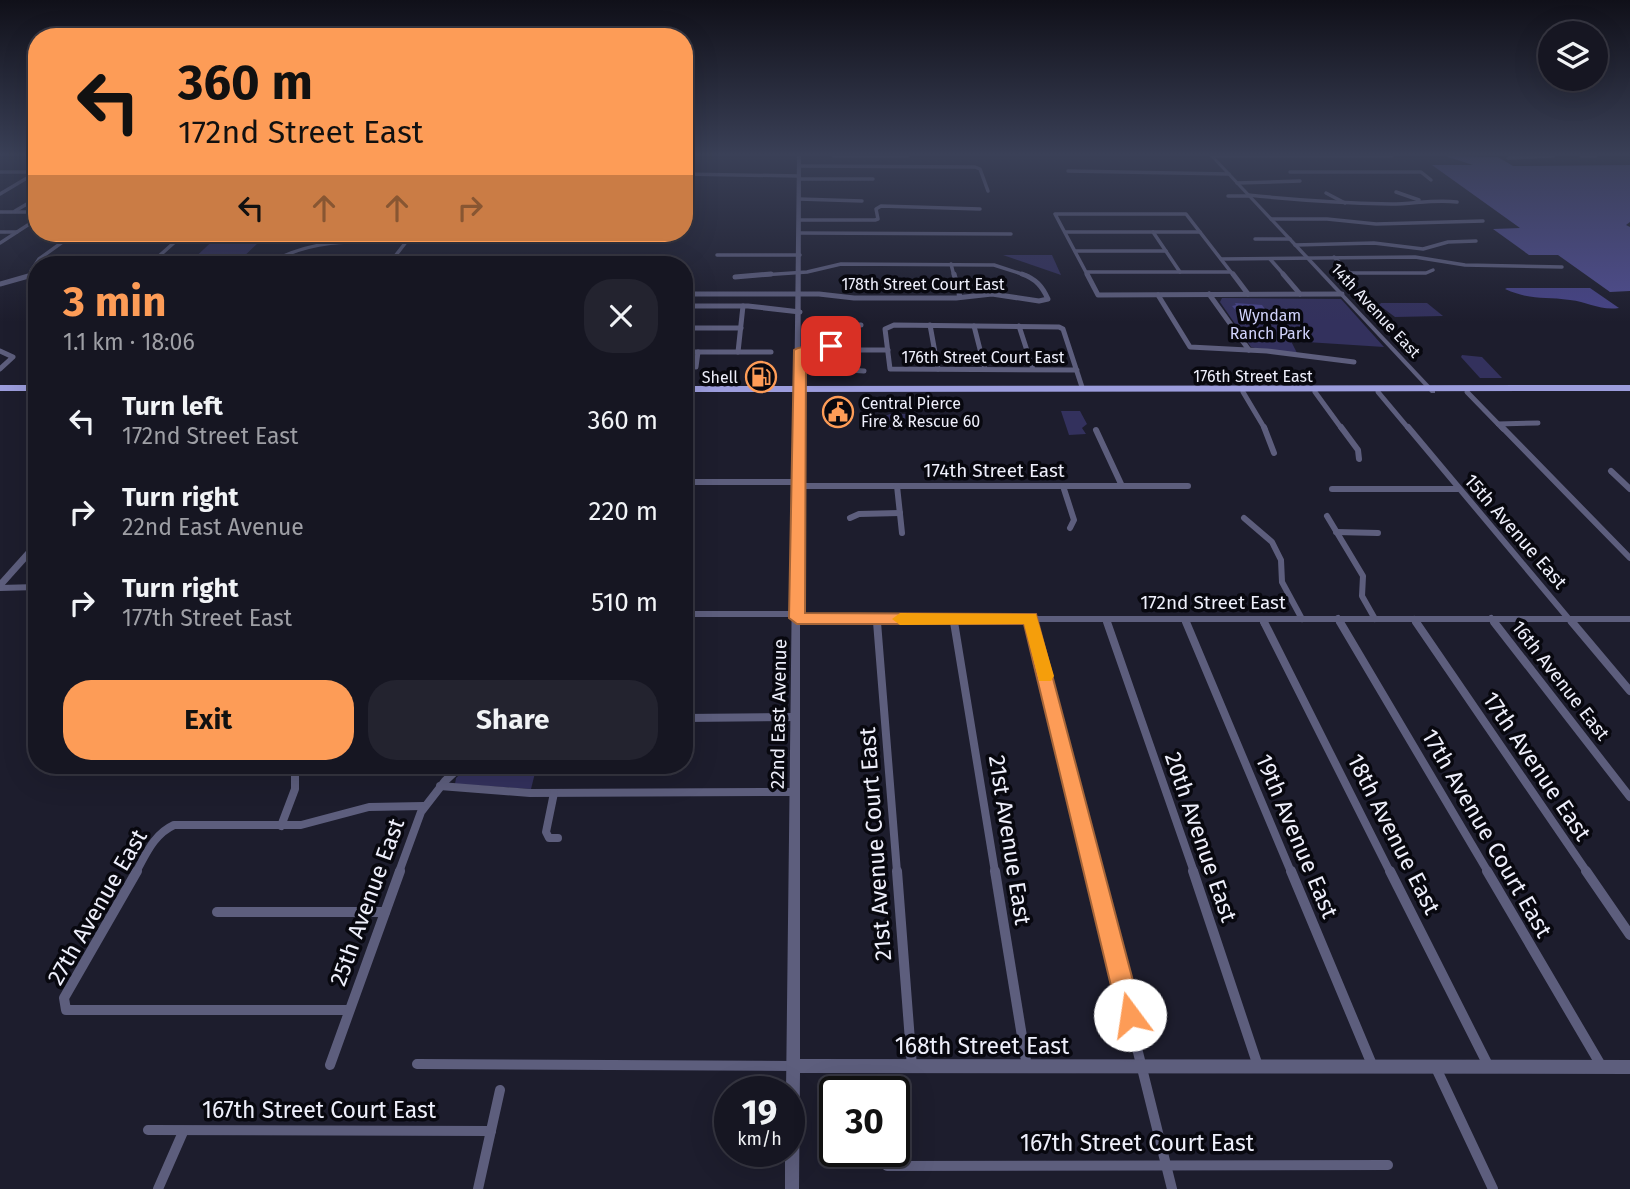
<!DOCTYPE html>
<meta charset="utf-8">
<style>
:root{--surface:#161622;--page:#23232f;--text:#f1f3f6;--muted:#9e9fa5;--line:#353540;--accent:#fd9c57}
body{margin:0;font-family:"Fira Sans",sans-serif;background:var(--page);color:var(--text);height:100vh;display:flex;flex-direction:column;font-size:26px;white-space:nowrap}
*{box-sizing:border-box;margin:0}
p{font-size:23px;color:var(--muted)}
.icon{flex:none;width:38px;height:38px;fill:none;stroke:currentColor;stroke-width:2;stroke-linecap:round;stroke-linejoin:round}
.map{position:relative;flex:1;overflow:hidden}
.sheet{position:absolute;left:28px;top:256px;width:665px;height:518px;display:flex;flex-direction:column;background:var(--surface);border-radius:28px;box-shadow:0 7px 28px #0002,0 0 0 2px var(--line)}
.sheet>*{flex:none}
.guide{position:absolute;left:28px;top:28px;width:665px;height:214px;border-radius:28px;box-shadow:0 7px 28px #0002,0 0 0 2px var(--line);background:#fd9c57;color:#111;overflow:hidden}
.tools{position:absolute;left:1538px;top:21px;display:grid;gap:14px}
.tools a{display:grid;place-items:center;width:70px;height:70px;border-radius:50%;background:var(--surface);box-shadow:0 7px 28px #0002,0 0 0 2px var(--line);font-size:35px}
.speed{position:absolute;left:714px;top:1076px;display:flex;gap:14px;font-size:35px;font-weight:700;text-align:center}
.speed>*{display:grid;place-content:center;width:91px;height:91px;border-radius:50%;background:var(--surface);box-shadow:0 7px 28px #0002,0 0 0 2px var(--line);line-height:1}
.speed small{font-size:18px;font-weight:400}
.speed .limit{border:4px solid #111;border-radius:10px;background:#fff;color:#111}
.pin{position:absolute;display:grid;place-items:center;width:60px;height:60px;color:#fff;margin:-30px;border-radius:14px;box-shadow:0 4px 10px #0006}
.me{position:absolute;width:77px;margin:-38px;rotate:346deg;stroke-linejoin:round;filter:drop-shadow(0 0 5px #0008)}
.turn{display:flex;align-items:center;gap:24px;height:147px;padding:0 35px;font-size:32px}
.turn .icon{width:91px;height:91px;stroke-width:2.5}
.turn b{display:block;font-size:49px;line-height:60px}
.lanes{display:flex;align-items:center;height:66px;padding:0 35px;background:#0003;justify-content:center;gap:35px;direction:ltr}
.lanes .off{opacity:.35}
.round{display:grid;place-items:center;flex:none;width:74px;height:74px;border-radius:28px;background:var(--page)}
.summary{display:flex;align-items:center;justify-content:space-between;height:119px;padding:0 35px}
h1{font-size:42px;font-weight:700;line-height:52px;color:var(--accent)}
.action{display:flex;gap:14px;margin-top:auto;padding:14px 35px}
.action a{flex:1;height:80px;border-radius:28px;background:var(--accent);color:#111;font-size:28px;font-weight:700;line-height:80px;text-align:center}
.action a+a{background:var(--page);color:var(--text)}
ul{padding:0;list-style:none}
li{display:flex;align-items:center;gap:21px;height:91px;padding:0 35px}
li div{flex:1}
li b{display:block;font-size:26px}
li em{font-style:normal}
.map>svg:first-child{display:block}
.green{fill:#33315d}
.forest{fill:#504d91}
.water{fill:#474487}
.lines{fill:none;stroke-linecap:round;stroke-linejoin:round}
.minor-far4{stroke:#5d5e7d;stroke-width:3.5}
.minor-far3{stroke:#5d5e7d;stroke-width:5}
.minor-far2{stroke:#5d5e7d;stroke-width:6}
.minor-far1{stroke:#5d5e7d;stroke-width:8}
.minor{stroke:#5d5e7d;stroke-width:10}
.tertiary{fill:#5d5e7d;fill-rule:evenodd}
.primary{fill:#9c9ddd;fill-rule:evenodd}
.route{fill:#fd9c57;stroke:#a46539;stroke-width:2}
.slow{fill:#f59e0b}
.labels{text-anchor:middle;stroke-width:7;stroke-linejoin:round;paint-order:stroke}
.far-street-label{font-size:16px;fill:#eeeffb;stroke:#08080f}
.far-park-label{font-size:16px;fill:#d1d3fc;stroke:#08080f}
.far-poi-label{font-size:16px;fill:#eeeffb;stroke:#08080f;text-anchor:end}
.street-label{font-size:19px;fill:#eeeffb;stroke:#08080f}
.near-street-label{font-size:23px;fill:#eeeffb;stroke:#08080f}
</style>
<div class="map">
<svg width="1630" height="1189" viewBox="0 0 1630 1189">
<rect width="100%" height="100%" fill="#1d1d2d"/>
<g class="green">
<path d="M221 233H278L271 240H261L236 264H188Z"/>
<path d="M1003 255H1052L1061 275Z"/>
<path d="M1222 298 1341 299 1384 347 1291 341 1297 353 1255 348 1251 347 1220 302Z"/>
<path d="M1381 303H1427L1443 316 1395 317 1379 305Z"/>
<path d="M1462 355 1482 357 1502 378H1480L1461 357Z"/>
<path d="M1061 411H1080L1087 424 1082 428 1086 434 1069 435Z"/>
<path d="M890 414H914L916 428 885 429V416Z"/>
<path d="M470 765H537L531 789 455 784 456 778Z"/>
</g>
<path class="forest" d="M1445 156 1498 157 1513 166 1630 165V222L1626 225 1630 227V291L1610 292 1558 255H1529L1493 229 1520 228 1432 165H1473Z"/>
<g class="water">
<path d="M1507 288H1590L1619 308C1601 311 1588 302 1570 300 1544 296 1532 301 1505 289Z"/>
<path d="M1235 303 1262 305 1271 317 1283 324 1245 321 1232 306 1236 305Z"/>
</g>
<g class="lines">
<g class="minor-far4">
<path d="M833 156H908"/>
<path d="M1212 156H1392"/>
<path d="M1581 156H1596"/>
<path d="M1508 158 1553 156"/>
<path d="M799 166 975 167 980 169 988 191"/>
<path d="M1068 171 1229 174"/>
<path d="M0 172H37"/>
<path d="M1290 172H1421L1431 180"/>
<path d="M684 174 799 176"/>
<path d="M799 179H873"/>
<path d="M1237 183 1300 181"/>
<path d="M1396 192 1419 200"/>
<path d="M1326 193 1345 203"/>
<path d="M0 194 37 172"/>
<path d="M1248 195C1296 200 1343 203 1391 204 1414 204 1434 199 1457 202"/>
<path d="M1228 196H1250"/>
<path d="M799 199 862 201"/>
<path d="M15 211 37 198"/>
<path d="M0 212H37"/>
<path d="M1271 219H1327L1376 224 1483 221"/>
<path d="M800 220H875L878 219 876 209 881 206 980 209"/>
<path d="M0 232H17"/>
<path d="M1065 232H1200"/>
<path d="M1153 232 1180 272"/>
<path d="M800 233 1011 234"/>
<path d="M634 239 638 233"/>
<path d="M1255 239H1290"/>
<path d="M0 243 37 219"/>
<path d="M1295 245 1374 243 1423 249 1448 242 1476 241"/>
<path d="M1075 251H1166"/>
<path d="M717 255H800"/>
<path d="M1334 257 1350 273"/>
<path d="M1221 259 1415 257 1465 265 1562 267"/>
<path d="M1270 259 1285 276"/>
<path d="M391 262 520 259"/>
<path d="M564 263 680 264"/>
<path d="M150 264 185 233"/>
<path d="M268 264C311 238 358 241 406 242"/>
<path d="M389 264 413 233"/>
<path d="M951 264 954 276"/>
<path d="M1087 272H1231"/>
<path d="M1340 273H1426L1433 270"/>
<path d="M32 275 31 271 39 259 75 233"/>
<path d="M28 276H34"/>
<path d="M746 276 807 272 841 264 994 265 1028 276"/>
<path d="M1088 276 1055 214H1186L1234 276"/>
</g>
<g class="minor-far3">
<path d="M954 274 960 297"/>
<path d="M1087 274 1098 295 1342 294"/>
<path d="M1233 274 1248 294"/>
<path d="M1283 274 1300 294"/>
<path d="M735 277 771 274"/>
<path d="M0 284 32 275 37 279"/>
<path d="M688 294H819L854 298H956L992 294 1039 301 1048 299C1042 286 1036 279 1022 274"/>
<path d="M1209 294 1249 350"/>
<path d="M1158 295 1190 347 1267 351 1354 362"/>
<path d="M684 306H748L800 312"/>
<path d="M861 325H833L828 328 834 369 864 371"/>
<path d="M930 325 938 369"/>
<path d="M974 326 985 369"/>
<path d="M1019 326 1033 369"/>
<path d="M684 328H741"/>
<path d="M800 350H888"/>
<path d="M0 351 13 357 0 369"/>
<path d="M684 352H771"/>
<path d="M738 352 743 306"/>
<path d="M696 367 698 352"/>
<path d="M1077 370 890 369 885 329 894 325 1059 327 1063 329 1082 387"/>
<path d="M1243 392 1265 429"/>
<path d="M1315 392 1342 429"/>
<path d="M1378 392 1409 429"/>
<path d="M1467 392 1503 429"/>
<path d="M1498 424 1538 423"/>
</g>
<g class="minor-far2">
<path d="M1264 427 1274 453"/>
<path d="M1341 427 1358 450 1359 459"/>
<path d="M1408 427 1573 624"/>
<path d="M1502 427 1630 558"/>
<path d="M1096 430 1122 486"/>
<path d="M1611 471 1630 489"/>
<path d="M684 482H799"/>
<path d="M799 486H1188"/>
<path d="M897 486 902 533"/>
<path d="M1063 486 1074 520 1070 528"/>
<path d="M1332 489H1458"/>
<path d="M1327 516 1363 576 1362 596 1375 619"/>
<path d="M850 518 859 514 900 513"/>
<path d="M1244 518 1272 542 1281 560 1282 582 1302 619"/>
<path d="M1336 532 1378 533"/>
<path d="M0 588 37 587"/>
<path d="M684 614H797"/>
<path d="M1338 618 1341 624"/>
<path d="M1491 618 1495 624"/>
<path d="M877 619V624"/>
<path d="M954 619 955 624"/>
<path d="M1031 619 1032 624"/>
<path d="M1106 619 1108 624"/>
<path d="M1185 619 1187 624"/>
<path d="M1262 619 1264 624"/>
<path d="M1414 619 1417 624"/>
</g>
<g class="minor-far1">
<path d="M877 622 897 872"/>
<path d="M954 622 995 872"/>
<path d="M1032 622 1094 872"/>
<path d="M1107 622 1194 872"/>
<path d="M1186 622 1291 872"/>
<path d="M1264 622 1390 872"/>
<path d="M1340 622 1488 872"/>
<path d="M1416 622 1587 872"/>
<path d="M1494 622 1630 797"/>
<path d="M1572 622 1630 691"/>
<path d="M684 718 795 717"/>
<path d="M440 786 530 793 795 792"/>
<path d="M554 793 546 832 549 838H558"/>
<path d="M281 826 295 789V765"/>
<path d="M136 872C146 854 154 834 174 825H301L369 807 424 806"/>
<path d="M399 872 421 812 445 781 462 765"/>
</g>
<g class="minor">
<path d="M137 871 64 998 66 1010H348"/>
<path d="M897 871 912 1067"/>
<path d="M995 871 1027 1067"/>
<path d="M1093 871 1172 1189"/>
<path d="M1193 871 1258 1066"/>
<path d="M1291 871 1373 1067"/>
<path d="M1390 871 1489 1067"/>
<path d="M1487 871 1602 1067"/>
<path d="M1586 871 1630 935"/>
<path d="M217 912H385"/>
<path d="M417 1064 793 1066"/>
<path d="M330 1065 400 871"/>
<path d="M1436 1068 1493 1189"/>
<path d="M148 1130 491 1131"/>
<path d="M887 1166 1388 1165"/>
<path d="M158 1189 183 1132"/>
<path d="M478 1189 500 1090"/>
</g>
<g class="tertiary">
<path d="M797 156H801L800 616H1630V622H800V1059L1630 1060V1074L800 1073 799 1189H785V1152H789V1092H786Z"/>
<path d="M1210 156H1214L1435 391V393H1431Z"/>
<path d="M37 541V549L3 587 0 588V580L34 542Z"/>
</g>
<g class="primary">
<rect x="0" y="385" width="37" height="6"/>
<path d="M1630 385V391L684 392V386Z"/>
</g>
</g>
<linearGradient id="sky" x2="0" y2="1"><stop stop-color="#101019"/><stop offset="0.48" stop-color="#3a4057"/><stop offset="1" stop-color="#3a4057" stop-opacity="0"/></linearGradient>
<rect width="1630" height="322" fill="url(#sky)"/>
<path class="route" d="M831 343 837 346 836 352 806 353 805 613 1036 614 1142 1015 1138 1023 1130 1026 1122 1023 1118 1015 1024 624H797L789 618 794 350C804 343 820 348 831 343Z"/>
<path class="slow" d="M900 613 1036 614 1054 676 1051 681H1039L1024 624 900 625 892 619Z"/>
<defs>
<g id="fuel-ring" transform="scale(1.575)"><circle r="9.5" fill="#08080f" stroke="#fd9c57" stroke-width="1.5"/><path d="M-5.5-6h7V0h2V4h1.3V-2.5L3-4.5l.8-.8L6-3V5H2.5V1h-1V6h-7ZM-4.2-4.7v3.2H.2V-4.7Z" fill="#fd9c57"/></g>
<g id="civic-ring" transform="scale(1.575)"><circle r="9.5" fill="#08080f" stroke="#fd9c57" stroke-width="1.5"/><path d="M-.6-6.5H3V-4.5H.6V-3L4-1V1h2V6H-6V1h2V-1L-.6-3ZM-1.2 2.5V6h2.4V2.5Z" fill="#fd9c57"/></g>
</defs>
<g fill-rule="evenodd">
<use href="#fuel-ring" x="761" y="377"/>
<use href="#civic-ring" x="838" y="412"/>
</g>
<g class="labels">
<g class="far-street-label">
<text x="923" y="290">178th Street Court East</text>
<text transform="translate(1376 310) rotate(47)" y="6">14th Avenue East</text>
<text x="983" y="363">176th Street Court East</text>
<text x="1253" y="382">176th Street East</text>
</g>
<g class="far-park-label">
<text x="1270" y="321">Wyndam<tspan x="1270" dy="18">Ranch Park</tspan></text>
</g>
<g class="far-poi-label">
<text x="738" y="383">Shell</text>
<text x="861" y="409" text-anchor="start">Central Pierce<tspan x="861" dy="18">Fire &amp; Rescue 60</tspan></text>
</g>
<g class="street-label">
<text x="994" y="477">174th Street East</text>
<text transform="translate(1516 531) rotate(49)" y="7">15th Avenue East</text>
<text x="1213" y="609">172nd Street East</text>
<text transform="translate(1561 680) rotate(52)" y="7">16th Avenue East</text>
<text transform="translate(778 714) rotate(-89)" y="7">22nd East Avenue</text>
</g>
<g class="near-street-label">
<text transform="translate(1537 766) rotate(56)" y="8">17th Avenue East</text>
<text transform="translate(1487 833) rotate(60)" y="8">17th Avenue Court East</text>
<text transform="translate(1394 834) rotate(63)" y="8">18th Avenue East</text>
<text transform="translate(1297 836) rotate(67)" y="8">19th Avenue East</text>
<text transform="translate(1201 837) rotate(71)" y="8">20th Avenue East</text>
<text transform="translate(1010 840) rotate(81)" y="8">21st Avenue East</text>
<text transform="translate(875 844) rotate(-94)" y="8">21st Avenue Court East</text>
<text transform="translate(367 902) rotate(-70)" y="8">25th Avenue East</text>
<text transform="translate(97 907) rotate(-60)" y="8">27th Avenue East</text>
<text x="982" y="1054">168th Street East</text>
<text x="319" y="1118">167th Street Court East</text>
<text x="1137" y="1151">167th Street Court East</text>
</g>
</g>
</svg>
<div class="tools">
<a><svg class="icon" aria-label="layers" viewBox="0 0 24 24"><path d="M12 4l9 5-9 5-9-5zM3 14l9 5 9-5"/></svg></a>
</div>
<div class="speed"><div>19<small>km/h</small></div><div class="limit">30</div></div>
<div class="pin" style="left:831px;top:346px;background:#d93025"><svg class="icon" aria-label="arrive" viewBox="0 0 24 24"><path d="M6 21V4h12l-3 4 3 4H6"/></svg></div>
<svg class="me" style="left:1130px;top:1015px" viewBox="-20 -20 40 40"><circle r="19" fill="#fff"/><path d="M0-13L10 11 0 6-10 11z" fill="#fd9c57"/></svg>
<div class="guide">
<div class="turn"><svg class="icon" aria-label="left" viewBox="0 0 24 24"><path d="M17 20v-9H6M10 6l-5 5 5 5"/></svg><div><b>360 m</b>172nd Street East</div></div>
<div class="lanes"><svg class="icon" aria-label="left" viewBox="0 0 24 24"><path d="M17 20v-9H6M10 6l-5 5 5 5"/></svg><svg class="icon off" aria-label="ahead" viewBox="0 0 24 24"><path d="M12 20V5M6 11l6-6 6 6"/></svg><svg class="icon off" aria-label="ahead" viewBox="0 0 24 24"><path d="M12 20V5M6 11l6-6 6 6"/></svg><svg class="icon off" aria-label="right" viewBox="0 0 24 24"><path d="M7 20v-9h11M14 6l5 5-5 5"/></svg></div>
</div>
<section class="sheet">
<div class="summary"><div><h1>3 min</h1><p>1.1 km · 18:06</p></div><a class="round"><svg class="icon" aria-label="close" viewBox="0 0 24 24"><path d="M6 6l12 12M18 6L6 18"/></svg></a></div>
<ul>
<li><svg class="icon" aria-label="left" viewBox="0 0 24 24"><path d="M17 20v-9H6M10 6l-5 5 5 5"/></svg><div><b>Turn left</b><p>172nd Street East</p></div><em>360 m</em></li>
<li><svg class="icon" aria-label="right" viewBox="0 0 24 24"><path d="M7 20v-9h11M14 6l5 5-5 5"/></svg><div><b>Turn right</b><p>22nd East Avenue</p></div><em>220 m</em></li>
<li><svg class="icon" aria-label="right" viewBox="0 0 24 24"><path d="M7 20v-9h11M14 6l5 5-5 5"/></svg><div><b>Turn right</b><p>177th Street East</p></div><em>510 m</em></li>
</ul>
<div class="action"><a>Exit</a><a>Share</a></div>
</section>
</div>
